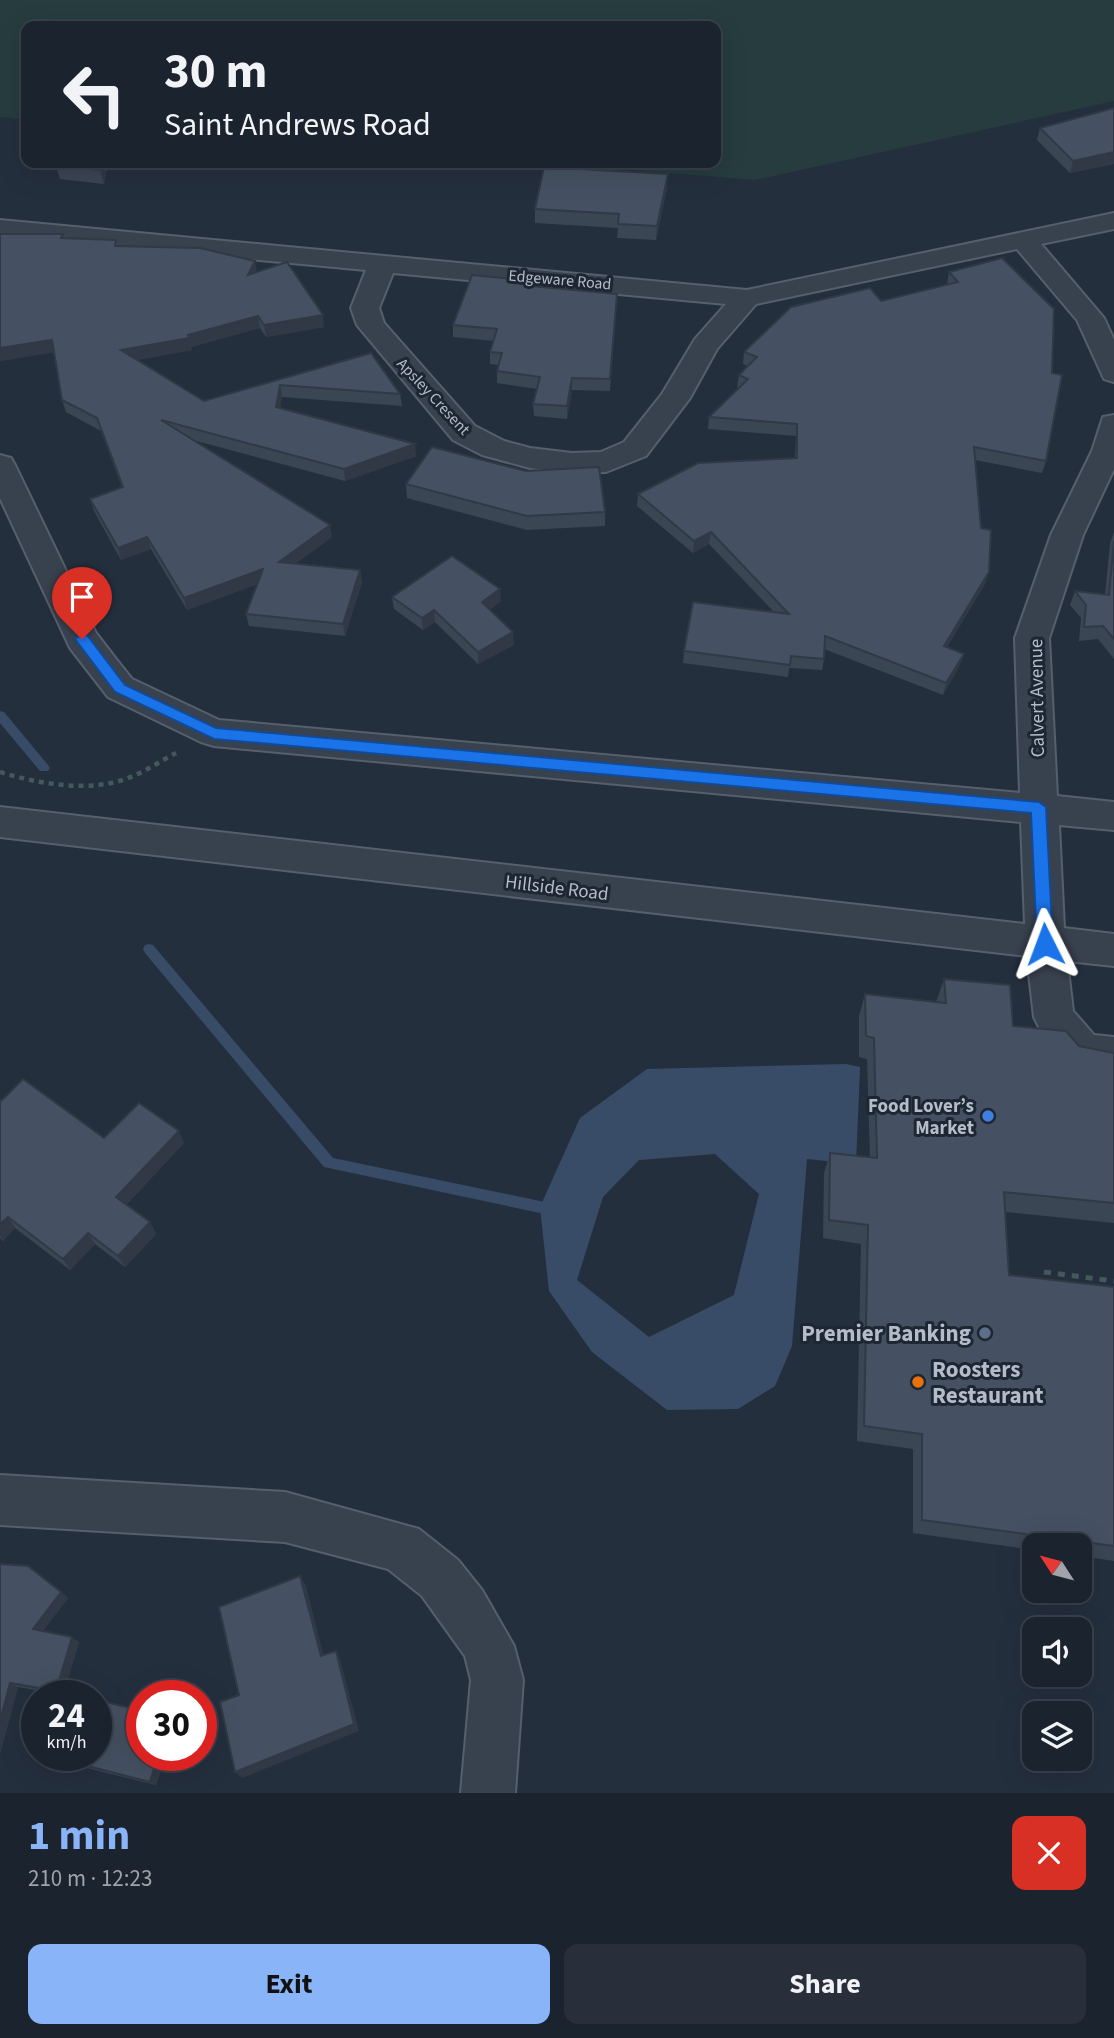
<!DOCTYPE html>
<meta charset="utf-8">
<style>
:root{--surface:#1b232e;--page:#282f3a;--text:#f1f3f6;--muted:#a0a4aa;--line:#39404a;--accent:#8ab4f8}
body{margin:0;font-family:"Source Sans 3",sans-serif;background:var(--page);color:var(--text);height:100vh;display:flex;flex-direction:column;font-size:26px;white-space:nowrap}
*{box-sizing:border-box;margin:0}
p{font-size:23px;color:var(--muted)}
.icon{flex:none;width:38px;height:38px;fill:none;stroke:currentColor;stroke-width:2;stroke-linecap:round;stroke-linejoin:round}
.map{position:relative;height:1793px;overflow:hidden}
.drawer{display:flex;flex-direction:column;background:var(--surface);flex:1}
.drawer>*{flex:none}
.hud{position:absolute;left:21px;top:21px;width:700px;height:147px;border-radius:14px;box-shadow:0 7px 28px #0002,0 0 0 2px var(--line);background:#1b232e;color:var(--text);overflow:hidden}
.needle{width:46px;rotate:306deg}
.tools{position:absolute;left:1022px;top:1533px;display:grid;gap:14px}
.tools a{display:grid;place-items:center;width:70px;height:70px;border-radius:14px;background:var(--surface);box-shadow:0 7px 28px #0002,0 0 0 2px var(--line);font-size:35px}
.speed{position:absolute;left:21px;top:1680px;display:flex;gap:14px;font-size:35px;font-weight:700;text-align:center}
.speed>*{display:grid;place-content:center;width:91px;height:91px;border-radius:50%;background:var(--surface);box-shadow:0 7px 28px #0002,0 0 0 2px var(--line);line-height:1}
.speed small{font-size:18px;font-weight:400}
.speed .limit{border:10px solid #d22;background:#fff;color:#111}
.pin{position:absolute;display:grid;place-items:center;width:60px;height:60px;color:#fff;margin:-72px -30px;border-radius:50% 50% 50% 0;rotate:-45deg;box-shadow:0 0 7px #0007}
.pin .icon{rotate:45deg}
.me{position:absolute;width:77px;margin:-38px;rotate:357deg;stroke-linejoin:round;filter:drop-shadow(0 0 5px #0008)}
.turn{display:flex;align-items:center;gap:24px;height:147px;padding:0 28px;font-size:32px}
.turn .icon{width:91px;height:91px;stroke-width:2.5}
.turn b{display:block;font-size:49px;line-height:60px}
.round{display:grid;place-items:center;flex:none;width:74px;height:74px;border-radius:14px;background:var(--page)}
.headline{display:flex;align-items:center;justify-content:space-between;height:119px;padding:0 28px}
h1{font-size:42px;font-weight:700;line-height:52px;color:var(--accent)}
.cta{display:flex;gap:14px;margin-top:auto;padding:14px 28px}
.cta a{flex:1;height:80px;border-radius:14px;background:var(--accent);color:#111;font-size:28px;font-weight:700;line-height:80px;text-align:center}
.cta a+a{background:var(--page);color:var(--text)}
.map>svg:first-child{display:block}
.green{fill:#263c3f}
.water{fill:#394c67;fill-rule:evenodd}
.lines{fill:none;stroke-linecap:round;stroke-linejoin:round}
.stream{fill:#394c67;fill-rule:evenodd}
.minor-casing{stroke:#565f6c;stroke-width:4}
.path-far1{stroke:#44595c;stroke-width:4.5;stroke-dasharray:5 5;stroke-linecap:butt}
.path{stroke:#44595c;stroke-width:5;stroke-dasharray:7 7;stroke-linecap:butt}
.minor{fill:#38414e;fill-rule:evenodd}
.wall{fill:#3b4654}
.shaded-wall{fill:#303945}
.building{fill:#455162;stroke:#303945;stroke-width:2}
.route{fill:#1a73e8;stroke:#114b97;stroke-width:2}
.shop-dot{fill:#3f7fe0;stroke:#1d2633;stroke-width:2.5}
.service-dot{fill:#5c6f8a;stroke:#1d2633;stroke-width:2.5}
.food-dot{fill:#e8710a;stroke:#1d2633;stroke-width:2.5}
.labels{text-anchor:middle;stroke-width:6;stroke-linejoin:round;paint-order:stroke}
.far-street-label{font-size:16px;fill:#b4bcc9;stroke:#1d2633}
.street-label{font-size:19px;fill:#b4bcc9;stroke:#1d2633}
.poi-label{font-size:19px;font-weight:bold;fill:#b4bcc9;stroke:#1d2633;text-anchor:end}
.near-poi-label{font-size:23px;font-weight:bold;fill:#b4bcc9;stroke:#1d2633;text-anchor:end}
</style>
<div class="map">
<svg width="1114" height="1793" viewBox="0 0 1114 1793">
<rect width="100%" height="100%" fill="#242f3e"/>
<path class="green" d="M0 0H1114V101L755 180 544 163H716V26H26V120L0 117Z"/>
<path class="water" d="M846 1064 860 1067 856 1164 807 1159 792 1346 775 1386 738 1409 667 1410 592 1352 549 1291 540 1207 580 1118 647 1069ZM715 1154 759 1194 734 1295 649 1337 577 1280 603 1197 639 1160Z"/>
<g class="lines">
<g class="stream">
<path d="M0 711 4 712 48 765 50 768 48 771H40L0 723Z"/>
<path d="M149 944 153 945 333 1158 540 1201 545 1202 547 1207 545 1212 540 1213 324 1167 145 953 143 949 145 945Z"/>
</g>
<g class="minor-casing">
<g id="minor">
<path d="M1114 213V229L1041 244 1104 318 1114 340V382L1104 379 1077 320 1017 249 756 304 717 349 690 398 646 456 606 472 572 473 530 468 482 455 453 440 357 325 351 308 366 270 0 236V220L747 290ZM393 273 726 304 695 339 662 394 624 442 601 452 572 453 530 448 504 441 475 426 384 323 379 308Z"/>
<path d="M1114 415V469L1083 535 1049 638 1057 796 1114 802V830L1059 825 1064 928 1114 934V966L1067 961 1073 1011 1094 1035 1114 1037V1073L1068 1064 1040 1029 1034 1017 1027 956 0 837V807L1025 924 1021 822 214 746 201 742 108 697 70 648 0 498V455L11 458 15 465 96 633 116 659 132 679 219 720 1020 793 1015 638 1051 535 1092 451 1103 417Z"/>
<path d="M0 1475 285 1492 419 1529 458 1560 482 1590 514 1646 523 1680 515 1793H461L471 1680 465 1656 422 1596 388 1569 285 1542 0 1525Z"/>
</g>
</g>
<path class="path-far1" d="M0 772C39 784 89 793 128 778 145 772 160 761 176 753"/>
<path class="path" d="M1044 1272 1114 1281"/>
<use href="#minor" class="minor"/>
</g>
<g class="wall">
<path d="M1114 108V164L1070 173 1037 140 1040 128Z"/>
<path d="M58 163H112L106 173 104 184 60 179 56 166Z"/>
<path d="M667 188 656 240 617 238 618 228 535 223V209Z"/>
<path d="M64 238 116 240 118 246 255 261 256 272 324 327 266 337 260 328 191 347 192 350 137 360 204 401 371 353 400 394 402 406 282 397 280 408 416 456 345 481 193 440 332 537 295 564 360 570 362 582 345 636 249 626 246 614 258 584 187 610 151 549 121 560 94 511 90 499 122 488 101 431 66 412 62 400 54 352 0 361Z"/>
<path d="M1002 258 1046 461 1042 473 975 460 981 528 989 572 985 584 947 647 960 665 943 695 824 649V659L822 670 789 668 788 677 683 663 684 651 774 612 709 544 693 553 637 506 638 494 795 458 796 436 708 429 709 417 739 388 737 387 739 375 748 366 743 364 744 352 881 301 947 285 949 272Z"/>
<path d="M534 281V286L617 294 610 391 572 390 567 419 534 416 533 404 537 389 497 383V371L498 365 490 364V352L493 341 453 337V325Z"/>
<path d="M406 484 605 512V526L527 530 407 498Z"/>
<path d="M1114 532V659L1098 639 1079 641 1081 618 1070 605 1075 591 1105 595 1110 543Z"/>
<path d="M392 597 501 601 489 610 514 645 478 664 435 622 423 630 394 609Z"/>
<path d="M944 979 1013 1026 1079 1046 1114 1053V1223L1005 1212 1009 1275 1114 1287V1561L1080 1556V1545H1034V1550L913 1533V1449L857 1441 861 1244 823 1238 824 1173 830 1153 870 1158 867 1059 859 1057V1016L865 994 936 1002Z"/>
<path d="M0 1102 104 1138 184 1143 126 1205 150 1222 156 1234 125 1267 95 1244 70 1270 15 1228 3 1241 0 1238Z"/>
<path d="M0 1564 61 1592 68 1598 42 1631 79 1642 63 1695 18 1687 0 1754Z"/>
<path d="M142 1755H166L156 1785 87 1768 80 1764Z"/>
</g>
<g class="shaded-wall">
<path d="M1114 152V164L1070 173 1073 161Z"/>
<path d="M102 163H112L106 173 104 184 100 170Z"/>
<path d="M668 174 667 188 656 240 657 226Z"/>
<path d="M255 261 257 273 248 275Z"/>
<path d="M323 315 324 327 266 337 264 325Z"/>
<path d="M258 316 260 328 191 347 192 350 124 362 121 350 188 335Z"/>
<path d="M52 340 56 352 0 361V348Z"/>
<path d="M572 378V390L567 419V406Z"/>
<path d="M280 385 282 397 278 420 276 407Z"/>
<path d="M415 444 416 456 345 481 344 469Z"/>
<path d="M330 525 332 537 281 574 279 562Z"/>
<path d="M711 532 709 544 693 553 694 541Z"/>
<path d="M147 537 151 549 121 560 118 548Z"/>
<path d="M263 569 266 581 187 610 184 598Z"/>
<path d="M360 570 362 582 345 636 343 624Z"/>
<path d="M989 572 985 584 940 658 944 646Z"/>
<path d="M500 589 501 601 482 614V602Z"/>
<path d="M434 610 435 622 423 630 422 618Z"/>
<path d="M513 632 514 645 478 664V652Z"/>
<path d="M964 654 960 665 943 695 946 683Z"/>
<path d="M179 1131 184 1143 122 1209 116 1197Z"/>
<path d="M8 1217 15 1228 3 1241 0 1236V1224Z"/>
<path d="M150 1222 156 1234 125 1267 118 1256Z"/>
<path d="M88 1233 95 1244 70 1270 63 1259Z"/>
<path d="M300 1576 306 1586 326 1664 321 1656Z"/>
<path d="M61 1592 68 1598 40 1635 33 1629Z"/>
<path d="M72 1637 79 1642 63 1695 56 1691Z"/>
<path d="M336 1651 340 1659 359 1731 242 1778 235 1772Z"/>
<path d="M10 1683 18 1687 0 1754V1721Z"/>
<path d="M158 1755H166L156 1785 150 1782Z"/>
</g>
<g class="building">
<path d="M1114 108V152L1073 161 1040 128Z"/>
<path d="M58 163H102L100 170 56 166Z"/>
<path d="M544 167 668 174 657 226 618 224 619 214 535 209Z"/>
<path d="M0 234H63L61 238 116 240 115 246 200 248 255 261 248 275 287 262 323 315 264 325 258 316 188 335 189 338 121 350 204 401 371 353 400 394 280 385 276 407 415 444 344 469 161 420 330 525 279 562 360 570 343 624 246 614 263 569 184 598 147 537 118 548 90 499 123 487 97 418 62 400 52 340 0 348Z"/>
<path d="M1002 258 1054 309 1052 373 1062 375 1046 461 974 447 981 528 991 530 989 572 944 646 964 654 946 683 825 636 824 659 791 656 790 665 684 651 693 602 789 614 711 532 694 541 638 494 698 463 797 458V424L709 417 748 379 739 375 757 357 744 352 791 307 870 288 881 301 958 282 949 272Z"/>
<path d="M472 275 534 281 533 286 617 294 610 379 572 378 567 406 533 404 540 377 497 371 502 353 490 352 497 329 453 325Z"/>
<path d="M432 447 526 471 599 467 605 512 527 516 406 484Z"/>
<path d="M1114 541V639L1103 626 1084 627 1086 605 1075 591 1109 595Z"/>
<path d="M452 556 500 589 482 602 513 632 478 652 434 610 422 618 392 597Z"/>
<path d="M944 979 1010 985 1013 1026 1066 1031 1079 1046 1114 1053V1203L1004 1192 1009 1275 1114 1287V1546L922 1520V1434L864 1426 868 1225 829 1220 830 1153 877 1158 874 1038 866 1036 865 994 946 1003Z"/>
<path d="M23 1079 104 1138 139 1103 179 1131 116 1197 150 1222 118 1256 88 1233 63 1259 8 1217 0 1224V1102Z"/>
<path d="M0 1564 28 1566 61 1592 33 1629 72 1637 56 1691 10 1683 0 1721Z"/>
<path d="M300 1576 321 1656 336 1651 354 1724 235 1772 220 1702 239 1695 219 1607Z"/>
<path d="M102 1701 142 1711V1755H158L150 1782 80 1764 83 1755H96V1718Z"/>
</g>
<path class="route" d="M82 634 87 635 125 685 216 728 1039 802 1046 807 1053 944 1045 951 1037 944 1031 813 214 739 115 692 75 639Z"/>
<circle class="shop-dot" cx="988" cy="1116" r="7"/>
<circle class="service-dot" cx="985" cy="1333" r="7"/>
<circle class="food-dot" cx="918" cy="1382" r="7"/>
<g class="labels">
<g class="far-street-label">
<text transform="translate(560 279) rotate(5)" y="6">Edgeware Road</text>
<text transform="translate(434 396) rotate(47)" y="6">Apsley Cresent</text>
</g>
<g class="street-label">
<text transform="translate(1036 698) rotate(-91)" y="7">Calvert Avenue</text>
<text transform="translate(557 887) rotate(7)" y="7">Hillside Road</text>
</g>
<g class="poi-label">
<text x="974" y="1112">Food Lover’s<tspan x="974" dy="22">Market</tspan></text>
</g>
<g class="near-poi-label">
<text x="971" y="1341">Premier Banking</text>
<text x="932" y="1377" text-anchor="start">Roosters<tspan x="932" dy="26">Restaurant</tspan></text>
</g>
</g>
</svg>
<div class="tools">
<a><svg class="needle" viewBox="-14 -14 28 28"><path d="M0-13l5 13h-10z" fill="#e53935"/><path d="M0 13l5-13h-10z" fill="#a0a4aa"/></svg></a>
<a><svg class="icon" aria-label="sound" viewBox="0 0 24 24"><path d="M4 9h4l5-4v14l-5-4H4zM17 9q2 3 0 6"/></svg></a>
<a><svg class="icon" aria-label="layers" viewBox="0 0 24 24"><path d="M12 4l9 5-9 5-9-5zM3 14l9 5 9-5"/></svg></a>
</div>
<div class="speed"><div>24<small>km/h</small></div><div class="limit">30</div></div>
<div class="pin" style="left:82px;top:639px;background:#d93025"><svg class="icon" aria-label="arrive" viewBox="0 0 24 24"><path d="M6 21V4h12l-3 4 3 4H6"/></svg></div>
<svg class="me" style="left:1045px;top:944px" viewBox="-20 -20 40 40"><path d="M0-17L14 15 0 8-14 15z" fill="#1a73e8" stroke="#fff" stroke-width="4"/></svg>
<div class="hud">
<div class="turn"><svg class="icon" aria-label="left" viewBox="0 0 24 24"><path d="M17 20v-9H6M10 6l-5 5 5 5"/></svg><div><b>30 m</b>Saint Andrews Road</div></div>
</div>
</div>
<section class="drawer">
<div class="headline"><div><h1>1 min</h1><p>210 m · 12:23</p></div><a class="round" style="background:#d93025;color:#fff"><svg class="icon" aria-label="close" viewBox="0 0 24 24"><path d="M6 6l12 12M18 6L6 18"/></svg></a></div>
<div class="cta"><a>Exit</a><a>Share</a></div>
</section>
